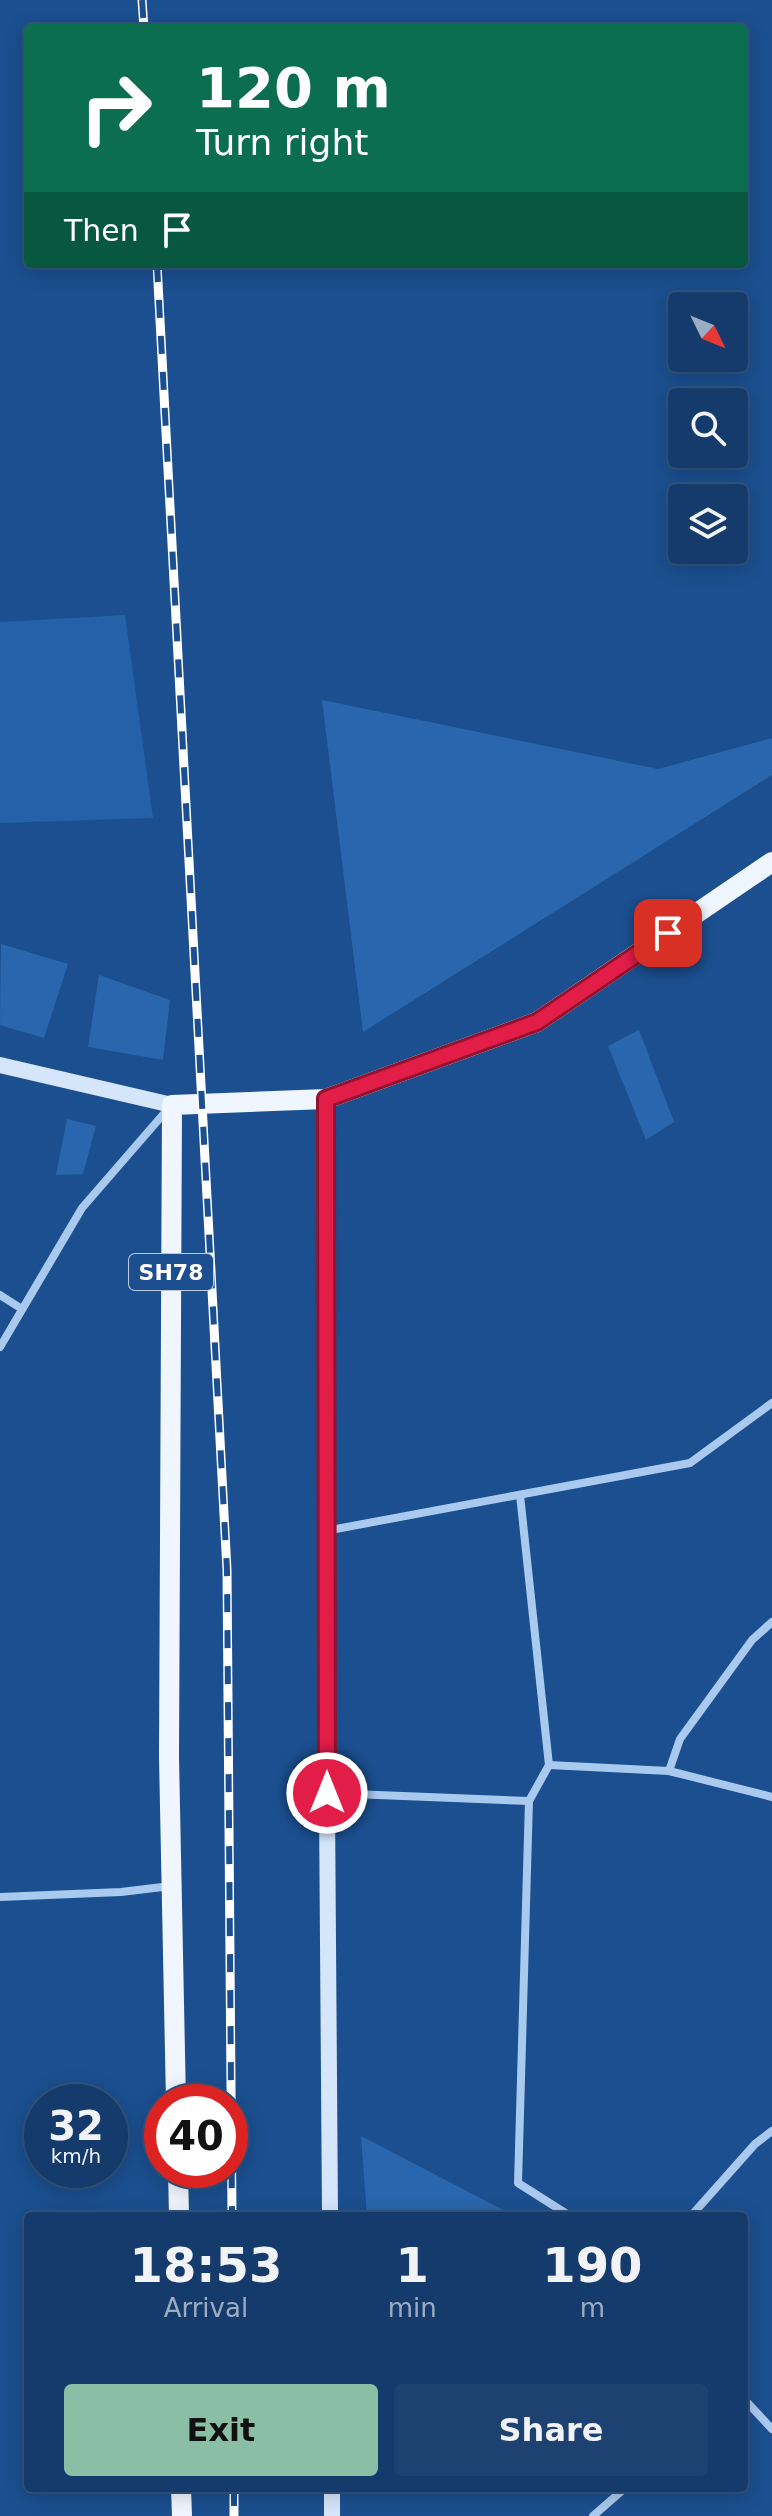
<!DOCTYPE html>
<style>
:root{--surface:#143b6b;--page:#1d4271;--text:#f1f3f6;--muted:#9dadc1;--line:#33557e;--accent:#8abfa5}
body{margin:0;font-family:"DejaVu Sans",sans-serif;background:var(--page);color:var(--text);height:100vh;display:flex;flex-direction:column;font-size:30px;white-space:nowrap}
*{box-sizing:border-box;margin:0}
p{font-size:26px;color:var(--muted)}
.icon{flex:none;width:44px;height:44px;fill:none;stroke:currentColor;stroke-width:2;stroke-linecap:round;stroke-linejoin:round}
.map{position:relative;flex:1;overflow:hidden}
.details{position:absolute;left:24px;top:2212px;width:724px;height:280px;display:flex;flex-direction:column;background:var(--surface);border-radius:8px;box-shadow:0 4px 20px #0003,0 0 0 2px var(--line)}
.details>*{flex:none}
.guide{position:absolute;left:24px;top:24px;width:724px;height:244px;border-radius:8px;box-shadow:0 4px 20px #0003,0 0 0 2px var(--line);background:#0b6e4f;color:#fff;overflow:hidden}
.needle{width:52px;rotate:133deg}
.buttons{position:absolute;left:668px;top:292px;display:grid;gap:16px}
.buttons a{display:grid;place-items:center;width:80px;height:80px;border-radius:8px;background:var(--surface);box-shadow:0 4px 20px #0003,0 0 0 2px var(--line);font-size:40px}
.speed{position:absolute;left:24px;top:2084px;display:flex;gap:16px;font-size:40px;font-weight:700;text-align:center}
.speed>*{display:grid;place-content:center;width:104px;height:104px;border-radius:50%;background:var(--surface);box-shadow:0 4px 20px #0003,0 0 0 2px var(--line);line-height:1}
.speed small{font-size:20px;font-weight:400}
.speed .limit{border:12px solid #d22;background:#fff;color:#111}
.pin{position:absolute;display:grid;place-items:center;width:68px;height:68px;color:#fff;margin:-34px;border-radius:16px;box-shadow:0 4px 12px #0006}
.me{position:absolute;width:88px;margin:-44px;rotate:0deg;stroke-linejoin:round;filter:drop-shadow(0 0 6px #0008)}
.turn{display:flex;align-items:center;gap:28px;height:168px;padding:0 40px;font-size:36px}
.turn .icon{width:104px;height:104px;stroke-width:2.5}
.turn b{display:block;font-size:56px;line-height:68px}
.then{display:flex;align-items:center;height:76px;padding:0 40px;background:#0003;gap:16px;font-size:30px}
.eta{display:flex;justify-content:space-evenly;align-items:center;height:136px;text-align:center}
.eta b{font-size:48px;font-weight:800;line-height:56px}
.cta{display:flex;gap:16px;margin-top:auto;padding:16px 40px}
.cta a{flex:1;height:92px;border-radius:8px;background:var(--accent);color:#111;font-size:32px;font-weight:800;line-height:92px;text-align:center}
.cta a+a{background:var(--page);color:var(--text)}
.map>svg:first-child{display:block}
.green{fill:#2461a8}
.building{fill:#2a66ad}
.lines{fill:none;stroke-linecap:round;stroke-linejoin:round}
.street{stroke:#a9c9ee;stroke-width:8}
.secondary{stroke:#d6e6fa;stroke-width:16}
.primary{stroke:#f0f6ff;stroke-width:20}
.rail-casing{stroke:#fff;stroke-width:9}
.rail{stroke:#1b4f8f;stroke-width:6;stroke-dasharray:18;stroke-linecap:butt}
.route-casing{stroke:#92132f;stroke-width:20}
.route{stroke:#e11d48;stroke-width:14}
.labels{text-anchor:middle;stroke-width:8;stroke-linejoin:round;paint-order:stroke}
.shield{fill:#1b4f8f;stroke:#bbcadd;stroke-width:2}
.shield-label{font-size:22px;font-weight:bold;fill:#fff}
</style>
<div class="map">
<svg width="772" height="2516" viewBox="0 0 772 2516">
<rect width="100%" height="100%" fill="#1b4f8f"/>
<path class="green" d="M125 615 153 818 0 823V622Z"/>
<g class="building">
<path d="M322 700 658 769 772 738V775L363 1032Z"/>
<path d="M1 944 68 964 44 1038 0 1025Z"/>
<path d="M99 975 170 1000 163 1060 88 1047Z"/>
<path d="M639 1030 674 1122 646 1140 608 1046Z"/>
<path d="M67 1119 96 1126 83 1174 56 1175Z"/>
<path d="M361 2136 515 2216H367Z"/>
</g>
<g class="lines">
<g class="street">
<path d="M0 1295 22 1309"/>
<path d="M0 1347 82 1208 167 1110"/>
<path d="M520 1495 549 1765 529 1801 518 2183 570 2216"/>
<path d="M325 1531 690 1463 772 1403"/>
<path d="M549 1765 669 1771 772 1797"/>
<path d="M669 1771 680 1739 752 1640 772 1622"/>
<path d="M327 1793 529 1801"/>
<path d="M0 1897 121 1892 171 1886"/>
<path d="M691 2216 755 2144 772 2131"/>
<path d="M744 2399 772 2429"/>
<path d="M593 2516 625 2488"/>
</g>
<g class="secondary">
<path d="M0 1065 172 1105"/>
<path d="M326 1099 325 1531 330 2216"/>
<path d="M332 2488V2516"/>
</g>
<g class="primary">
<path d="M176 2102 169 1757 172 1105 326 1099 537 1022 772 862"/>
<path d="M178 2170 179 2216"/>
<path d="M181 2488 182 2516"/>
</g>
<g class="rail-casing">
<g id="rail">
<path d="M142 0 144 28"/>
<path d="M157 264 227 1570 232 2216"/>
<path d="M234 2488V2516"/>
</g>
</g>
<use href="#rail" class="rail"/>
</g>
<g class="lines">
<g class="route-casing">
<path id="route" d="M327 1793 326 1099 537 1022 668 933"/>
</g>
<use href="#route" class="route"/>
</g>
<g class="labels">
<rect class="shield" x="129" y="1254" width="84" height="36" rx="6"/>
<g class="shield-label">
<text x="171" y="1280">SH78</text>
</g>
</g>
</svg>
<div class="buttons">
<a><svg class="needle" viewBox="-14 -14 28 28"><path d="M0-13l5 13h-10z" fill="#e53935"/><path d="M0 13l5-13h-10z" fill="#9dadc1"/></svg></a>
<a><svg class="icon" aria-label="search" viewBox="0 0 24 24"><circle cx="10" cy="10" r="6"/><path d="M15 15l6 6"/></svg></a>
<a><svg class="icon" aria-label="layers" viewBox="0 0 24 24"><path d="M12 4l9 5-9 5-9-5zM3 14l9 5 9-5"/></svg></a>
</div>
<div class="speed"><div>32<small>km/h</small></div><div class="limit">40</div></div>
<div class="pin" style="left:668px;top:933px;background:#d93025"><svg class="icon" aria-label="arrive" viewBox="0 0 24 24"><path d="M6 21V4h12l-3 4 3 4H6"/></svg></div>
<svg class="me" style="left:327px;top:1793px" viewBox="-20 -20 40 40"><circle r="17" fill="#e11d48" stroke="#fff" stroke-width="3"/><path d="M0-11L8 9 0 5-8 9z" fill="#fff"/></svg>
<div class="guide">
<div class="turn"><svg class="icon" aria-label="right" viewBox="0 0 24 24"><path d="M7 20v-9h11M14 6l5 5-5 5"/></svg><div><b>120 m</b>Turn right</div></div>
<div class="then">Then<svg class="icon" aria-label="arrive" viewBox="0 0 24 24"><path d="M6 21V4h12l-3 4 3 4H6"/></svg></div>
</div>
<section class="details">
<div class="eta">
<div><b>18:53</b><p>Arrival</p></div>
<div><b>1</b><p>min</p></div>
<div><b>190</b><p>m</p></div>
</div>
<div class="cta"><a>Exit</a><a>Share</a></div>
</section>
</div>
